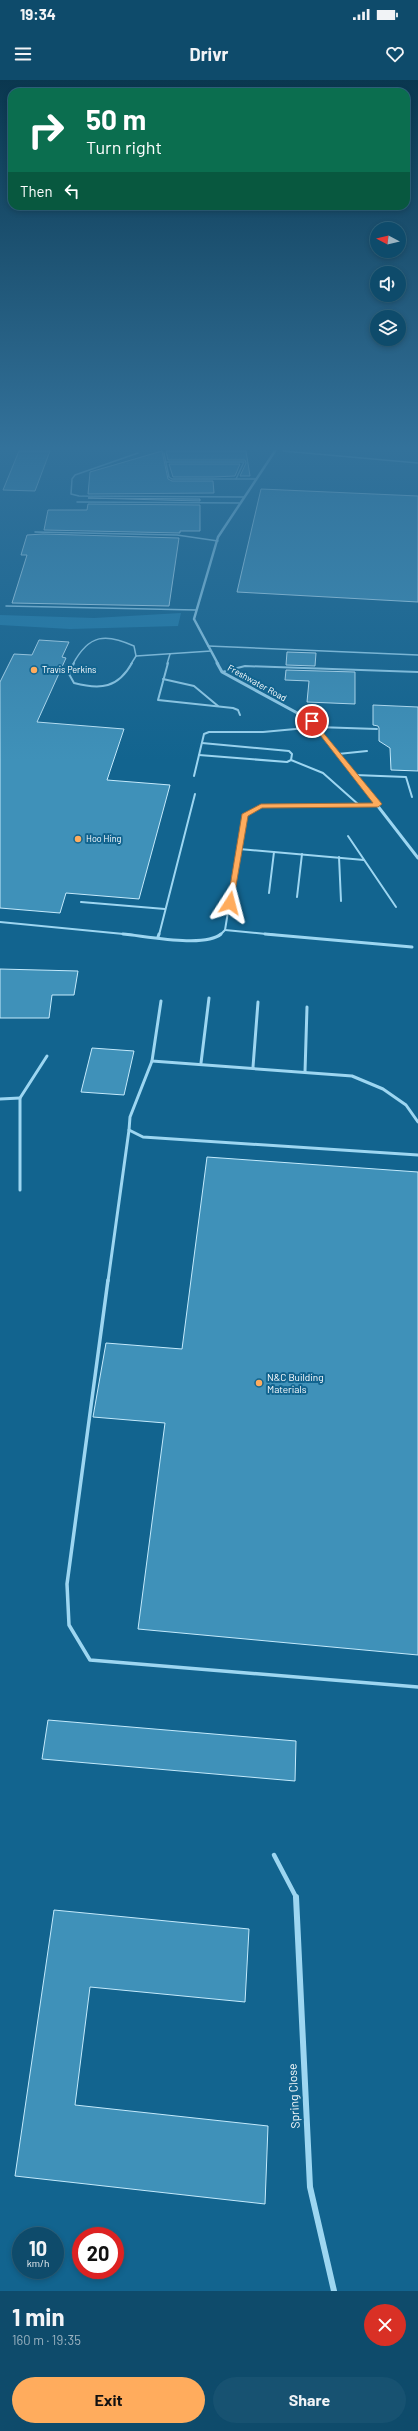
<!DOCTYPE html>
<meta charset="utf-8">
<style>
:root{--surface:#0e4b6b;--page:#175271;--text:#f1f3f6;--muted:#9bb3c1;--line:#2e637e;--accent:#ffac5d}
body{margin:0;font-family:Barlow,sans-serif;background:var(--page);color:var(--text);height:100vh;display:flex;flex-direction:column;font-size:15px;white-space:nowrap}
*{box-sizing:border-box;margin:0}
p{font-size:13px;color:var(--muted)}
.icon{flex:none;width:22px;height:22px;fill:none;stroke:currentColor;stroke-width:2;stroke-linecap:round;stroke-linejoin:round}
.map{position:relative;height:2211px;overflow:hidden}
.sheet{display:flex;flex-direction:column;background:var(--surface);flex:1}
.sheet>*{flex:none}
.guide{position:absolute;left:8px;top:8px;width:402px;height:122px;border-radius:12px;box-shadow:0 2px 6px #0003,0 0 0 1px var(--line);background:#0b6e4f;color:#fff;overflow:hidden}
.needle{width:26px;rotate:277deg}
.controls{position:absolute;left:370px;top:142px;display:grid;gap:8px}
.controls a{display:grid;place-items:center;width:36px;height:36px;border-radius:50%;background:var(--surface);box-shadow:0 2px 6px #0003,0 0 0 1px var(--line);font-size:20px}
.speed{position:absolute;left:12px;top:2147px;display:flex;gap:8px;font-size:20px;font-weight:700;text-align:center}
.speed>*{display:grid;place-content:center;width:52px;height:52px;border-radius:50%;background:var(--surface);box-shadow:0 2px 6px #0003,0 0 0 1px var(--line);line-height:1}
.speed small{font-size:10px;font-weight:400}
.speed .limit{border:6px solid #d22;background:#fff;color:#111}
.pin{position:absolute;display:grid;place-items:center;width:34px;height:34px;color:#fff;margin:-17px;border:2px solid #fff;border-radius:50%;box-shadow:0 1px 4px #0007}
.me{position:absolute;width:44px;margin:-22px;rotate:9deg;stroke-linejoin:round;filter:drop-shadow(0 0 3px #0008)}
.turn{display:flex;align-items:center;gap:14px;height:84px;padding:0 12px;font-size:18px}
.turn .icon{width:52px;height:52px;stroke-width:2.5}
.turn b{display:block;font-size:28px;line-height:34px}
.then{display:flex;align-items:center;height:38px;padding:0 12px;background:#0003;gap:8px;font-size:15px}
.round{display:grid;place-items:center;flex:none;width:42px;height:42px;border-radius:21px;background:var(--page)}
.head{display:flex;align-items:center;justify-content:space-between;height:68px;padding:0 12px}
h1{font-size:24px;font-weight:700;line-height:30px}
.button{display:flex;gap:8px;margin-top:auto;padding:8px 12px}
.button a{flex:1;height:46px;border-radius:24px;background:var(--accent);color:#111;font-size:16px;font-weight:700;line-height:46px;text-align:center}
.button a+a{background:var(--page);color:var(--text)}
.status{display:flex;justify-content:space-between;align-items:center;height:28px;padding:0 20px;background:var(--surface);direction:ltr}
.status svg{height:11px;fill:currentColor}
header{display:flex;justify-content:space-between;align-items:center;height:52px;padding:0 12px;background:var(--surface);font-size:18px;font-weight:700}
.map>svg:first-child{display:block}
.green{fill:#217eac}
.building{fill:#3f91b9;stroke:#c4eafc}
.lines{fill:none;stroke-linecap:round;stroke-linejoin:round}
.lane-far4{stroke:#9dd6f1;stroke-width:1.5}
.lane-far3{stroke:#9dd6f1;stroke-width:2}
.lane-far2{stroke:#9dd6f1;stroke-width:3}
.lane-far1{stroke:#9dd6f1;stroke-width:3.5}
.lane{stroke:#9dd6f1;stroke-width:4.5}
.street-far2{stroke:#9dd6f1;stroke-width:2.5}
.street-far1{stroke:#9dd6f1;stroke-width:3}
.street{stroke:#9dd6f1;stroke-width:6}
.route{fill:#ffac5d;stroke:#a6703c}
.poi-dot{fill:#ffac5d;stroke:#12648f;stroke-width:1.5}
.labels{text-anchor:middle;stroke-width:4;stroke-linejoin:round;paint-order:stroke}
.far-poi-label{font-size:9px;fill:#fff;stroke:#12648f;text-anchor:start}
.far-street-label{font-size:9px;fill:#fff;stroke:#12648f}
.poi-label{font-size:10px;fill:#fff;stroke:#12648f;text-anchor:start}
.near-street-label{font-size:12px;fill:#fff;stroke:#12648f}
</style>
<div class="status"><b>19:34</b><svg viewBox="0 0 49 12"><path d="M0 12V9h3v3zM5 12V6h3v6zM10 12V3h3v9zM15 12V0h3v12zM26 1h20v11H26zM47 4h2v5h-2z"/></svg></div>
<header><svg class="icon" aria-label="menu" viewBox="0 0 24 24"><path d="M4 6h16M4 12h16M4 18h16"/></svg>Drivr<svg class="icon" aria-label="heart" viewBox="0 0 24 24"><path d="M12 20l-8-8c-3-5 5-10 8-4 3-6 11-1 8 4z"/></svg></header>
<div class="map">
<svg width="418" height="2211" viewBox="0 0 418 2211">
<rect width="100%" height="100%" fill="#12648f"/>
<path class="green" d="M181 533 178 546 70 549 0 545V535L94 538Z"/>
<g class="building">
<path d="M19 371H50L35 411 3 410Z"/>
<path d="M162 371 168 399 172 401H213L214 413 88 414 90 392Z"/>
<path d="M166 371H246L250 396H240L246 383 245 380H168Z"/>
<path d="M169 384H240L235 396 213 397H173Z"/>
<path d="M261 409 418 416V522L237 512Z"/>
<path d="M88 418 200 419V421Z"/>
<path d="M88 424 200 425V451H180V453L44 450 48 430H87Z"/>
<path d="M43 454 179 458 169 526 12 523 27 475H21L27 455Z"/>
<path d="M39 560 69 562 62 577 66 578 37 642 124 649 107 700 170 705 139 819 66 813 60 833 0 828V602L14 574 32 575Z"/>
<path d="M287 572 316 573 315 586 286 585Z"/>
<path d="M286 590 355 592V624L307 622 309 601 285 600Z"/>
<path d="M373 625 418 627V691L391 690 390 668 379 661V648L378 646 373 645Z"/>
<path d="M0 889 78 891 74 915H52L49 938H0Z"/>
<path d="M92 968 134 971 124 1015 81 1012Z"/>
<path d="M207 1077 418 1092V1575L138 1549 165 1343 93 1337 106 1263 182 1269Z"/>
<path d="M48 1640 296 1661 295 1701 42 1679Z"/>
<path d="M54 1830 249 1849 245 1922 90 1907 75 2025 268 2046 265 2124 15 2096Z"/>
</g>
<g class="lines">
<g class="lane-far4">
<path d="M283 371 418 383"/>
<path d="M138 373 75 395 72 399 71 414 79 416 244 417"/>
<path d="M164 373 169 397 172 399H256"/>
<path d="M166 382H244L236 399"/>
<path d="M77 422 239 423"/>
<path d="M35 452 177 455 218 461"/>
<path d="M6 526 196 530"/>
<path d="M208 566 418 575"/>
<path d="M136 576 211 571"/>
<path d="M73 584C89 554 106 553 134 566L136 576"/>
<path d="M131 584 136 576"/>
<path d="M167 584 170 574"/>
</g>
<g class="lane-far3">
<path d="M74 583 69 594 74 603C101 610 118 608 132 583"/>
<path d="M168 583 158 620 233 628 238 630 240 635"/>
<path d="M222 592 245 586 418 592"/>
<path d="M163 599 194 606 218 626"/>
<path d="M338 674 367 671"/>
<path d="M199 675 287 682 291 680 292 674 289 671 202 663"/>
<path d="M291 680 323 693 359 725"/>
<path d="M355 695 406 697 412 717"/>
<path d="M194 696 204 654 209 652H263L317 647 377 649"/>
<path d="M348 756 396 827"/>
<path d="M239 769 364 780"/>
<path d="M339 777 341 821"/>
<path d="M269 813 274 772"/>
<path d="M297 817 302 774"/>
<path d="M81 822 165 829"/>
<path d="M0 842 134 855"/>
<path d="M225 850 276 855"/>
<path d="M159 855 195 714"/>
<path d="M220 855 225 850 244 735 261 726 378 725"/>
</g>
<g class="lane-far2">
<path d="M123 854C146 856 205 868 221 854"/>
<path d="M265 854 412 867"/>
<path d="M158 857 159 854"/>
<path d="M161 921 152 981 352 996 383 1009 406 1025 418 1042"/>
<path d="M152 981 130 1037 129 1050 143 1057 418 1075"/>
<path d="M201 983 209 918"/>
<path d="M253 987 258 922"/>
<path d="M305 992 307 927"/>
<path d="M0 1019 20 1018"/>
<path d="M20 1110V1018L47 976"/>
<path d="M108 1201 129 1050"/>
</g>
<path class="lane-far1" d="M108 1200 67 1504 69 1545 90 1580 418 1607"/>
<path class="lane" d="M274 1775 296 1817"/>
<path class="street-far2" d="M218 584 194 539 218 457 275 371"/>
<path class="street-far1" d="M217 583 222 592 312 641 418 778"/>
<path class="street" d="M296 1817 310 2107 334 2211"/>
</g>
<linearGradient id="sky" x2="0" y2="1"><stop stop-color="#0a374f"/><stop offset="0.54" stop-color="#33729b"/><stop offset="1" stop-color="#33729b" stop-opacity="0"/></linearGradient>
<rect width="418" height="681" fill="url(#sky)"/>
<path class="route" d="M312 639 382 724 378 727 262 728 248 736 233 823 227 825 242 734 261 724 373 723 310 642Z"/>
<g class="poi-dot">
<circle cx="34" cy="590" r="4"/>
<circle cx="78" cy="759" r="4"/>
<circle cx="259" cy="1303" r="4"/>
</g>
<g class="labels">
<g class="far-poi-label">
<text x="42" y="593">Travis Perkins</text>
<text x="86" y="762">Hoo Hing</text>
</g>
<g class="far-street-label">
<text transform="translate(257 603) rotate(29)" y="3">Freshwater Road</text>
</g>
<g class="poi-label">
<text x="267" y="1301">N&amp;C Building<tspan x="267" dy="12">Materials</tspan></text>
</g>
<g class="near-street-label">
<text transform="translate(294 2016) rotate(-93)" y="4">Spring Close</text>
</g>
</g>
</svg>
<div class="controls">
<a><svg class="needle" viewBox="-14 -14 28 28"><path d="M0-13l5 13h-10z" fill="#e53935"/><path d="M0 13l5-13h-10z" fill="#9bb3c1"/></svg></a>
<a><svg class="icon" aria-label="sound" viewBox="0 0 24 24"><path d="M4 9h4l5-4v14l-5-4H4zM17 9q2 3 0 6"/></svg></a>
<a><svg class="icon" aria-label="layers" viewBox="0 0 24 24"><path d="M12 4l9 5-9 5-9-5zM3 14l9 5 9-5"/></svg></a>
</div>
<div class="speed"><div>10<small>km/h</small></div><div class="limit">20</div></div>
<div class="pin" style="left:312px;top:641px;background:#d93025"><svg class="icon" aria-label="arrive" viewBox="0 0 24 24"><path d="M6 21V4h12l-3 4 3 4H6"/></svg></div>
<svg class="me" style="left:230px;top:823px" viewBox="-20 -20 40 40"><path d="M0-17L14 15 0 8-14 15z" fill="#ffac5d" stroke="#fff" stroke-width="4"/></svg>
<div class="guide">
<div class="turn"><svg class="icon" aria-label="right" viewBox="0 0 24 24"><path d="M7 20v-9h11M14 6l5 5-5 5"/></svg><div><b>50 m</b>Turn right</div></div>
<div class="then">Then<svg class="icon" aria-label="left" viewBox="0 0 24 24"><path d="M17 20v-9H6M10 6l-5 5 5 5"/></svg></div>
</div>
</div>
<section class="sheet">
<div class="head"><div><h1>1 min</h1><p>160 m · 19:35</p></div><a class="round" style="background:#d93025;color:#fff"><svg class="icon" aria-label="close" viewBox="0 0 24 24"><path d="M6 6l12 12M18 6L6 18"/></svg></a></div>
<div class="button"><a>Exit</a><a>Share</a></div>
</section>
